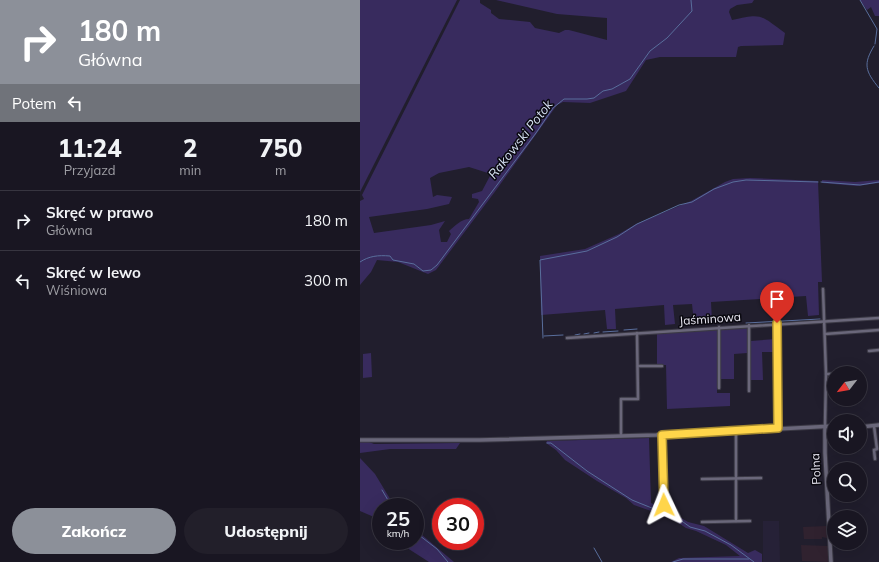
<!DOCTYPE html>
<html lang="pl">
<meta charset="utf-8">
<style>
:root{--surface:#191622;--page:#221f2a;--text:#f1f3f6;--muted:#9f9fa5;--line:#373540;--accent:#8c9099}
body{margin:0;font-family:Mulish,sans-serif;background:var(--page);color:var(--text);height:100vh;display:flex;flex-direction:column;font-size:15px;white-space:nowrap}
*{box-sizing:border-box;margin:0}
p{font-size:13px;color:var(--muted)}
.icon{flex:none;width:22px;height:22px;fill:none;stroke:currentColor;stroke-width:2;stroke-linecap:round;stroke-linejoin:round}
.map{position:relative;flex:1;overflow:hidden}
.side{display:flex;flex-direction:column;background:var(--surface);width:360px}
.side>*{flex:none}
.top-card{background:#8c9099;color:#fff;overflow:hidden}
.needle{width:26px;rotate:239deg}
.controls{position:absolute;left:467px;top:366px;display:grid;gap:8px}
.controls a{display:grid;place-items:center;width:40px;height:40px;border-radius:50%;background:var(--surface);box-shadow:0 4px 16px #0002,0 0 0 1px var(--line);font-size:20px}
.speed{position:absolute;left:12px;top:498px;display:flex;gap:8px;font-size:20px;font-weight:700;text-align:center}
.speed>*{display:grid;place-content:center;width:52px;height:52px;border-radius:50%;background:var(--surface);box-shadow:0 4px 16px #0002,0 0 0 1px var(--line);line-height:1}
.speed small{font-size:10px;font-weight:400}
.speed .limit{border:6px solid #d22;background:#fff;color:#111}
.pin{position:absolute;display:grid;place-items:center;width:34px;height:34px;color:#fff;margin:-41px -17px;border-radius:50% 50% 50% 0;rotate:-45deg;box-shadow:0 0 4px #0007}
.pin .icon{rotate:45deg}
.me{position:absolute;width:44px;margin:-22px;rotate:358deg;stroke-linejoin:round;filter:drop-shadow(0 0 3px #0008)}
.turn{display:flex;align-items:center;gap:14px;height:84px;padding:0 12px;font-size:18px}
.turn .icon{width:52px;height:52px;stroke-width:2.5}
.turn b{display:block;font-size:28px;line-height:34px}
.then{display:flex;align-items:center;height:38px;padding:0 12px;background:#0003;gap:8px;font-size:15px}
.eta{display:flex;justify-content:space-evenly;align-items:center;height:68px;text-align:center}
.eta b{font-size:24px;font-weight:800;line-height:28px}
.primary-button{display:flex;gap:8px;margin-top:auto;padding:8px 12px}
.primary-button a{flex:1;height:46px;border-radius:24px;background:var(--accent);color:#fff;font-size:16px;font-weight:800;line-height:46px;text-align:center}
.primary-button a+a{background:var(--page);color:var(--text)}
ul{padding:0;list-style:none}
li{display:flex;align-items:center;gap:12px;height:60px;padding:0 12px;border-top:1px solid var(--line)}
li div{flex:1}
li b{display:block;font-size:15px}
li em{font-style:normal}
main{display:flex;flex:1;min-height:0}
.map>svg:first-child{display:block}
.commercial{fill:#30222f}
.built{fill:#262137}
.green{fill:#382b5e;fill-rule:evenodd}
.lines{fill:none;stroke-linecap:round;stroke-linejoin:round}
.stream{stroke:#596e9c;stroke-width:1}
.minor-casing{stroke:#3b3945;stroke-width:4.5}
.tertiary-casing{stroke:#3b3945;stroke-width:5.5}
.minor{stroke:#6a677a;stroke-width:2.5}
.tertiary{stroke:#6a677a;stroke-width:3.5}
.route-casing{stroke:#a68a30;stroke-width:10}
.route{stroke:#ffd54a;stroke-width:7}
.labels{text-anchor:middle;stroke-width:3;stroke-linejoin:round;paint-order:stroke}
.street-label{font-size:12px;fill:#e8e6f1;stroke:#0a0910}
.water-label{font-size:13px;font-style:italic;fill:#d6e0f3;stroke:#0a0910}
</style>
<main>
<section class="side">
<div class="top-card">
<div class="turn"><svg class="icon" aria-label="right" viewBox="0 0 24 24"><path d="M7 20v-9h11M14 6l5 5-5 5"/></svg><div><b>180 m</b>Główna</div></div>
<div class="then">Potem<svg class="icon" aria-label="left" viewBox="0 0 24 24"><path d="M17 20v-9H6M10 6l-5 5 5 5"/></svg></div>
</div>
<div class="eta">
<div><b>11:24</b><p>Przyjazd</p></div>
<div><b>2</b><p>min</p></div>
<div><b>750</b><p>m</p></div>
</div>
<ul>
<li><svg class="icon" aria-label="right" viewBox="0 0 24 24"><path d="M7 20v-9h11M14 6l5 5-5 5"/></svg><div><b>Skręć w prawo</b><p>Główna</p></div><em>180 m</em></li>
<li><svg class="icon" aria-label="left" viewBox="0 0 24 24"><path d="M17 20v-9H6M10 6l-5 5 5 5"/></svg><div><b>Skręć w lewo</b><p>Wiśniowa</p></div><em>300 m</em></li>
</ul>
<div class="primary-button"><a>Zakończ</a><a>Udostępnij</a></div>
</section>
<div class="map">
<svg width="519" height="562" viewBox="0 0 519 562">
<rect width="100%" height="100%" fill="#211e2d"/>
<g class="commercial">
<path d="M467 526V538L462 537V539H444L443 527Z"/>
<path d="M441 545 468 546V562L442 561Z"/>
</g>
<path class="built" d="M403 521H419L420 562H403Z"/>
<g class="green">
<path d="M0 0H97L0 192Z"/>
<path d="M100 0H120V3L131 10V13L139 19 170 22 175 28 199 33 205 30H209L247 40V18L197 14 136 0H394L392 3 377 5 370 9 369 12 372 20C403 13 400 15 425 33L423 45 381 46 378 47 376 57H300L286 60 266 91 230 103 203 102 197 105 134 193 76 270 68 274 38 262 17 260 11 272 0 285V201L4 199 2 195ZM109 167 131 174 122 191 112 194V198L118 199 119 202 109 219C101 219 95 226 89 231L91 234 87 242H81L79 230 85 221 71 225 14 233 9 217 67 209 89 204 92 197 77 195 73 197 70 178 79 173Z"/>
<path d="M500 0H519V16H515L511 7 507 10Z"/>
<path d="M390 178 458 181 462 282H458L459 315 448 316 446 296 351 302 352 322 334 323 332 304 313 305 315 324 305 325 304 305 255 309 256 329H247L245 310 181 315 180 256 225 249 259 234 276 224 331 201 365 182 373 179Z"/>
<path d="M462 180 495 182 519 180V183L497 186 462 183Z"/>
<path d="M387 327V353L374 354V379H360V329Z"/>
<path d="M357 329V393H370V406L307 409 306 365H297V333Z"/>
<path d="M416 339V352H402L403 380H391V341Z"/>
<path d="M11 353 12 377 3 378V354Z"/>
<path d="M289 438 291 503 306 509 328 522 344 526 388 553 395 550 402 554V562H311L319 558 380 556 366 545 336 531 326 528 311 518 274 505 266 498 237 481 205 460 196 450 186 443 187 441Z"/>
<path d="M0 442H9L14 444 100 443 96 449H30L0 453Z"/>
<path d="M0 458 15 474 35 507H21V520L0 511Z"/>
<path d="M55 529 94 562H69L41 544 39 541H55Z"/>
</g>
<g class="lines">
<g class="stream">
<path d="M500 0 517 29 515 44"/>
<path d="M514 46C503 64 505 71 519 88"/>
<path d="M461 182 500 185 519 182"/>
<path d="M0 262C9 256 18 255 30 256L33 260 54 264 63 271 71 270 77 265 176 133 193 108 204 99H227L234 98 243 91 252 89 270 79 290 51 307 38 332 11 331 0"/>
<path d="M386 323 460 319"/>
<path d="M264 330 277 329"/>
<path d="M243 332 258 331"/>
<path d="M234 333 239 332"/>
<path d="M224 334 229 333"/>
<path d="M215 335 220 334"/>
<path d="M184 336 203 335"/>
<path d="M183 338 180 260 227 251 257 237 277 224 319 205 332 202 354 189 373 182 386 180 458 182"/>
<path d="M187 443H191L227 471 272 500 319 519 330 527 345 531 371 545 394 562"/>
<path d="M22 490 32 507"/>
<path d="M55 532 77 549 88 562"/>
<path d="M234 548 242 562"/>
<path d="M313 562 323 559H389"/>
</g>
<g class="minor-casing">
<g id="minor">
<path d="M463 289 466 374 465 426"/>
<path d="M417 323 418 428"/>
<path d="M389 325V391"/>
<path d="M359 327V388"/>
<path d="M465 334 519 330"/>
<path d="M207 338 519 318"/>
<path d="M509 351 519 350"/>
<path d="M278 366H302"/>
<path d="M466 374H474"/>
<path d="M514 426 517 449 514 450 515 459"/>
<path d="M376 431V521"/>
<path d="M302 435 304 505"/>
<path d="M261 436V399H278L277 333"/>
<path d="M342 479 401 478"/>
<path d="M342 522 390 521"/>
</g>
</g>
<g class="tertiary-casing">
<g id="tertiary">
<path d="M465 426V453L471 562"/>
<path d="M500 427 519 425"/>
<path d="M0 440H120L296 435 474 426"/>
</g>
</g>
<use href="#minor" class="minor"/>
<use href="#tertiary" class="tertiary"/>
</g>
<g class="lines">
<g class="route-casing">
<path id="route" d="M304 505 302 435 418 428 417 323"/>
</g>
<use href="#route" class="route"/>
</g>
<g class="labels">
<g class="street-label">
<text transform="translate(350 319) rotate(-4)" y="4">Jaśminowa</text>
<text transform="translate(456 469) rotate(-93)" y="4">Polna</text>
</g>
<g class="water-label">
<text transform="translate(160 139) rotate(-52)" y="5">Rakowski Potok</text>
</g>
</g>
</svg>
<div class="controls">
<a><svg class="needle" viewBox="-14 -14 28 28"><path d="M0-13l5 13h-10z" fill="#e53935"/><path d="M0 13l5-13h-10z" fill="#9f9fa5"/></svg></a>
<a><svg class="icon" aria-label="sound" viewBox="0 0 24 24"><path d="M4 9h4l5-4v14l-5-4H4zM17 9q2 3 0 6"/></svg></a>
<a><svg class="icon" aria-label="search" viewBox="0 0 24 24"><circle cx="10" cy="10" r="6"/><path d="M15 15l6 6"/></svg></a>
<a><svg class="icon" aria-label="layers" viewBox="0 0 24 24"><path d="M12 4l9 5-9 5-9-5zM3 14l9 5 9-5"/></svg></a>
</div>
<div class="speed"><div>25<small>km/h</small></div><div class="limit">30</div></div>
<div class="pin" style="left:417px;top:323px;background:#d93025"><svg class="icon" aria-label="arrive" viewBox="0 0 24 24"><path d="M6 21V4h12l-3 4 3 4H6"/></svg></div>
<svg class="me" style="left:304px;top:505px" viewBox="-20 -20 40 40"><path d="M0-17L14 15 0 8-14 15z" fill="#ffd54a" stroke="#fff" stroke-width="4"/></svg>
</div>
</main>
